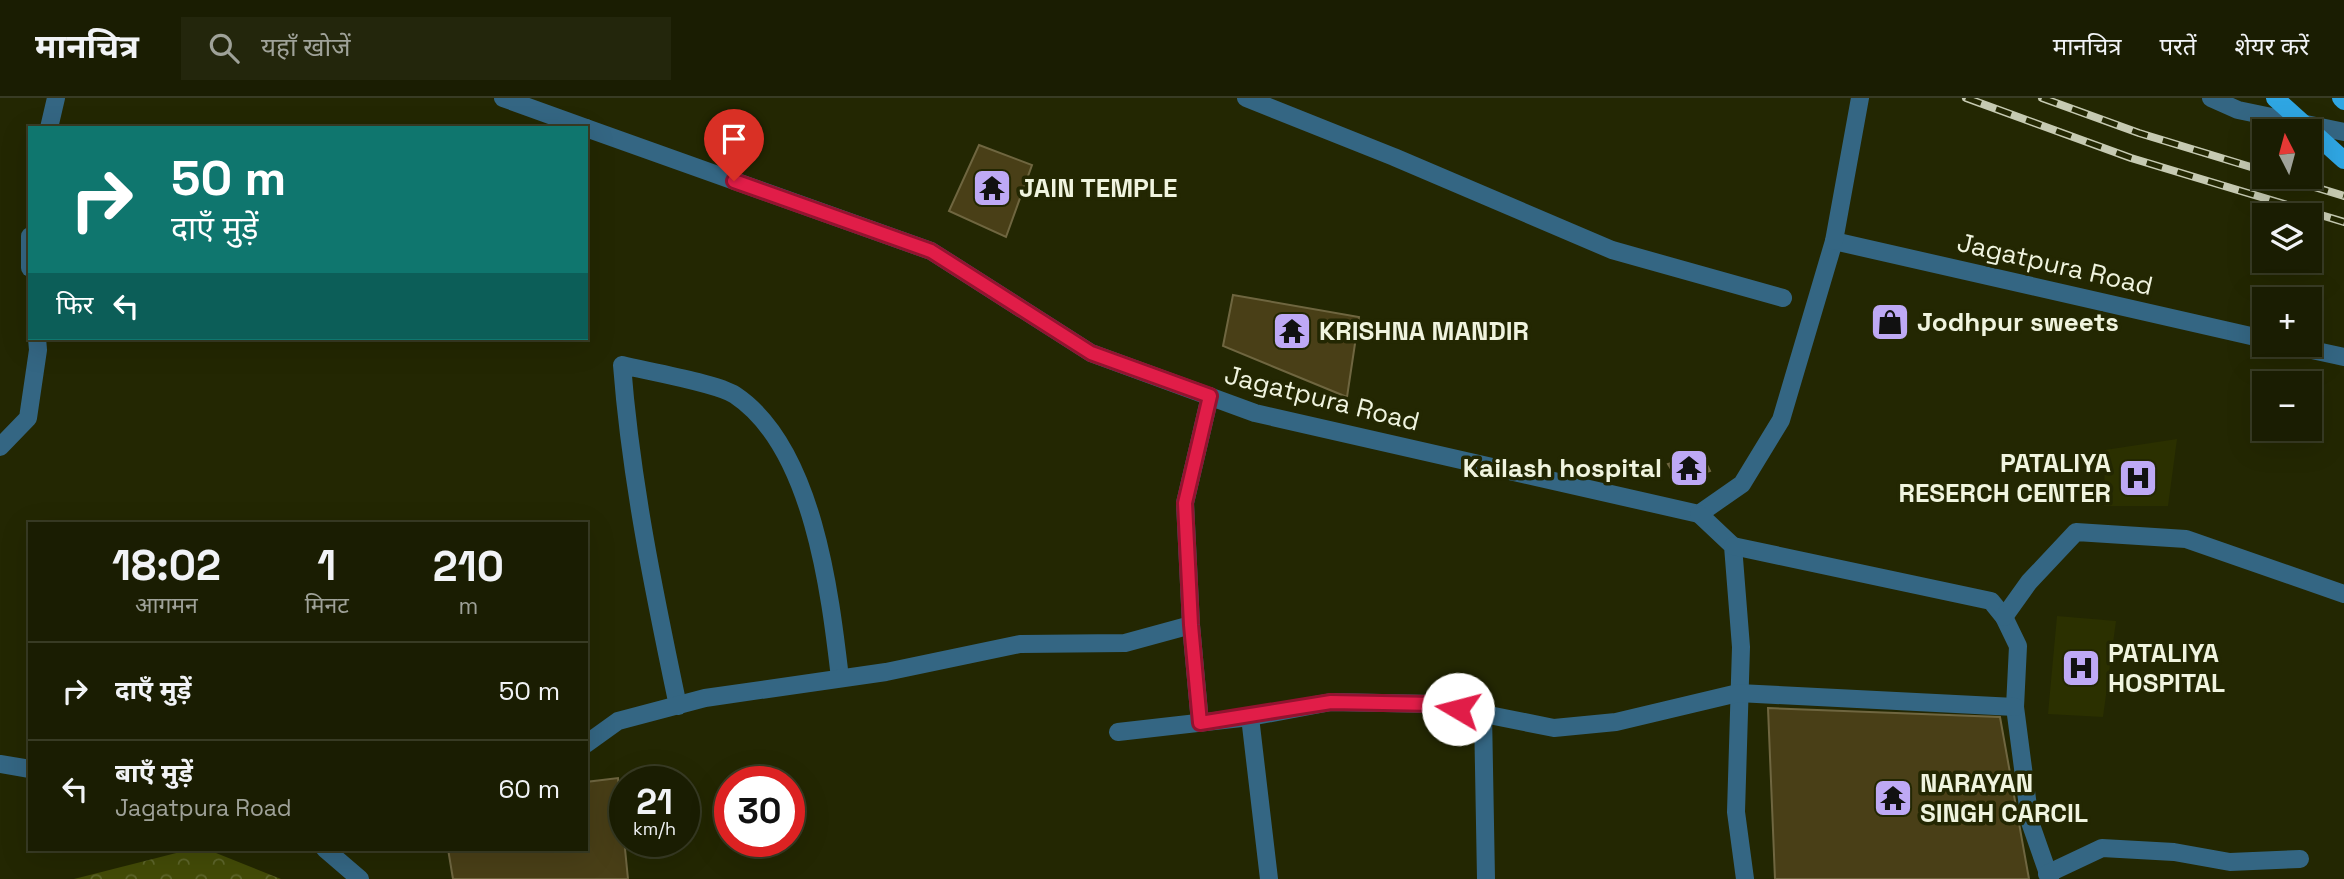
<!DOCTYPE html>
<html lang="hi">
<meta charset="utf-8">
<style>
:root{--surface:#1a1d02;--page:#23260c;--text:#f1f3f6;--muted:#9fa299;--line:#383b24}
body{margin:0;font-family:"Space Grotesk","Noto Sans Devanagari",sans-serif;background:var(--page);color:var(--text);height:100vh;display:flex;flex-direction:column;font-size:26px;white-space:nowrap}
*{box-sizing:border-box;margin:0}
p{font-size:23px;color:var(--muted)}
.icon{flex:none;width:38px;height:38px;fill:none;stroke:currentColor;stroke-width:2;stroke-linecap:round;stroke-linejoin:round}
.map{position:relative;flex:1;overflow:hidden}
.sheet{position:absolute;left:28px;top:424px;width:560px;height:329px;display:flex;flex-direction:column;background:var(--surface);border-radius:0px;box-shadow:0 7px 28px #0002,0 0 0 2px var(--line)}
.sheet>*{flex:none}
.banner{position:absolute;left:28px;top:28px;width:560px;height:214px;border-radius:0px;box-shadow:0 7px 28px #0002,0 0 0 2px var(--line);background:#0f766e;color:#fff;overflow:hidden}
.needle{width:46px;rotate:354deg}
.tools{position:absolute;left:2252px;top:21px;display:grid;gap:14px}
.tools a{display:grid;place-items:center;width:70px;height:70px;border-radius:0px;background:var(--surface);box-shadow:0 7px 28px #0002,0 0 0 2px var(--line);font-size:35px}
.speed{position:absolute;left:609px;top:668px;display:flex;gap:14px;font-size:35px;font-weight:700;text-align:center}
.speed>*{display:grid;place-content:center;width:91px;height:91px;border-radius:50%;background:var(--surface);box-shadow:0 7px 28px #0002,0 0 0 2px var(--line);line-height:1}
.speed small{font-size:18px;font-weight:400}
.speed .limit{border:10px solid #d22;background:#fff;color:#111}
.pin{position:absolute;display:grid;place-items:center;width:60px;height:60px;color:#fff;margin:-72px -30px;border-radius:50% 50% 50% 0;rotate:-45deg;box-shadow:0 0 7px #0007}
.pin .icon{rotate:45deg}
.me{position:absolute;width:77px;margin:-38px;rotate:278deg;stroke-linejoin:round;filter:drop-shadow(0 0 5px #0008)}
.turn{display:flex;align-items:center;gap:24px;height:147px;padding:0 28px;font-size:32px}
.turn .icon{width:91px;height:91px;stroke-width:2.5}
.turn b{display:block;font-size:49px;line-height:60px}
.then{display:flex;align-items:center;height:66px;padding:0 28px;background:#0003;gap:14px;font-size:26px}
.eta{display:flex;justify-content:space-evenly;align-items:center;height:119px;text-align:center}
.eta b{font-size:42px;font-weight:600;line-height:49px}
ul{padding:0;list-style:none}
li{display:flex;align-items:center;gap:21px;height:98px;padding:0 28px;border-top:2px solid var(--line)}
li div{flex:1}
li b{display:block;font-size:26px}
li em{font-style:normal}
header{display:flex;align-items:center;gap:42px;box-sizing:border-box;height:98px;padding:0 35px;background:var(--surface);border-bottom:2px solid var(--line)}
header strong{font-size:33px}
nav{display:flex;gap:38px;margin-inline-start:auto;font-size:24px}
.search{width:490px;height:63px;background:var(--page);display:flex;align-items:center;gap:18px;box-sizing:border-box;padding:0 24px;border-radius:0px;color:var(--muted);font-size:26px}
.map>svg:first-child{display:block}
.built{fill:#2b3000}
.forest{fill:url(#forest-crowns)}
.building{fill:#493f17;stroke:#6f6640;stroke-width:2}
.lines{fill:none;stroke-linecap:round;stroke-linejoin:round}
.minor{stroke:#346683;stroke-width:18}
.major{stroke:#2fa6e3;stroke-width:18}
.rail-casing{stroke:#c6cab2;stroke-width:8}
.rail{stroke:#232702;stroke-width:5;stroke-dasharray:16;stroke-linecap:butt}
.major-bridge{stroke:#2fa6e3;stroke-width:18}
.route-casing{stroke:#92132f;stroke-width:18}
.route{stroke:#e11d48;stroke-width:12}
.labels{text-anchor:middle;stroke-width:7;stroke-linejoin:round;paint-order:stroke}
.poi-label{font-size:26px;font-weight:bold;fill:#f0f4df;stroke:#232702;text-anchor:start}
.street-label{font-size:26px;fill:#f0f4df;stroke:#232702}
</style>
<header>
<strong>मानचित्र</strong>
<div class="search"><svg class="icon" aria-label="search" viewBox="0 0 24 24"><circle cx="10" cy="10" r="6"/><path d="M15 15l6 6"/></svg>यहाँ खोजें</div>
<nav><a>मानचित्र</a><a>परतें</a><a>शेयर करें</a></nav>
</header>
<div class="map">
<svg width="2344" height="781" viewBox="0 0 2344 781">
<defs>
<pattern id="forest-crowns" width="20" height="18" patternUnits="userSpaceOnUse" patternTransform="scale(1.75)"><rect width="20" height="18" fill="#434b07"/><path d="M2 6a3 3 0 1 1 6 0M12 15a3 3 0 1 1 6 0" fill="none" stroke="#5e662b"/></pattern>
</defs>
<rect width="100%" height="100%" fill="#232702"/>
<g class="built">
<path d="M2177 341 2168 408H2104L2105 352Z"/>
<path d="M2057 518 2116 523 2103 619 2048 616Z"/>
</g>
<path class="forest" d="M192 751H206L281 781H74Z"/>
<g class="building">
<path d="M979 47 1032 67 1006 139 949 113Z"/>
<path d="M1233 197 1359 219 1347 299 1223 248Z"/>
<path d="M1701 355 1710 373 1679 384 1668 366Z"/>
<path d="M1768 610 2000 619 2029 781H1775Z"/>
<path d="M618 680 628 781H453L448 751H586V684Z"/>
</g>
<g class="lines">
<g class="minor">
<path d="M503 0 586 30"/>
<path d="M1246 0 1394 59 1612 152 1783 200"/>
<path d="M2211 0 2238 12 2344 34"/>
<path d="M49 30 56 0"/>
<path d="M586 30 931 153 1091 255 1255 315 1699 416 1742 386 1781 322 1834 143 2264 241"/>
<path d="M30 138V170"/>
<path d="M1834 143 1860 0"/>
<path d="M2289 247 2344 259"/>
<path d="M0 349 28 320 38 252 37 240"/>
<path d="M1699 416 1733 448 1741 549 1736 714 1745 781"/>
<path d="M1733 448 1991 503 2004 519 2018 548 2015 609 2030 724 2050 781"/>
<path d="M2004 519 2029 484 2076 434 2186 441 2344 496"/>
<path d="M678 608C654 494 631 383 622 267 646 273 717 285 735 297 813 349 830 494 840 580"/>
<path d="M1483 615 1486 781"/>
<path d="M1250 619 1269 781"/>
<path d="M1200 625 1191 527 1185 405 1210 298"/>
<path d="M1118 634 1250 619 1331 604 1434 606 1554 630 1616 624 1738 595 2015 609"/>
<path d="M586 646 618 623 705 600 886 574 1020 546 1125 545 1191 527"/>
<path d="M0 666 30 671"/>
<path d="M325 751 360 781"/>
<path d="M2047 776 2102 750 2174 754 2230 764 2300 761"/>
</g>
<path class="major" d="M2341 0 2344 3"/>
<g class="rail-casing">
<g id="rail">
<path d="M1966 0 2131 60 2344 124"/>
<path d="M2042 0 2139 35 2264 73"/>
<path d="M2282 79 2344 98"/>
</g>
</g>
<use href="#rail" class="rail"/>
<path class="major-bridge" d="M2275 0 2344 62"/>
</g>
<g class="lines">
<g class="route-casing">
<path id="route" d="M734 83 931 153 1091 255 1210 298 1185 405 1191 527 1200 625 1331 604 1434 606 1458 611"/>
</g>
<use href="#route" class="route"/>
</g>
<defs>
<g id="temple-square" transform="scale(2.0125)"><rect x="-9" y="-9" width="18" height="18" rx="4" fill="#bea9f5" stroke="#232702"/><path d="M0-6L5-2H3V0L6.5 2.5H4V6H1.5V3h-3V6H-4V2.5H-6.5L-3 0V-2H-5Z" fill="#111"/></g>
<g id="shop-square" transform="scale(2.0125)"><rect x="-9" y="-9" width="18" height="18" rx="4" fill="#bea9f5" stroke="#232702"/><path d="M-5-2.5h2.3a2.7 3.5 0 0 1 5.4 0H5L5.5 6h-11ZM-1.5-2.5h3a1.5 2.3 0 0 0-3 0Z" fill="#111"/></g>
<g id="hospital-square" transform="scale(2.0125)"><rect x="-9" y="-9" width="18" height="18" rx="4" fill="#bea9f5" stroke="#232702"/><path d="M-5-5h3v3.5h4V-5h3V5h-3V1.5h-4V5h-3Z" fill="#111"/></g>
</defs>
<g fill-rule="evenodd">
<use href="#temple-square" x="992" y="90"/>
<use href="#shop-square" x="1890" y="224"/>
<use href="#temple-square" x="1292" y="233"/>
<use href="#temple-square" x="1689" y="370"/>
<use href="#hospital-square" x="2138" y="380"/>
<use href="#hospital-square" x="2081" y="570"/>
<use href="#temple-square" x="1893" y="700"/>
</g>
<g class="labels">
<g class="poi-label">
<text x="1019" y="99">JAIN TEMPLE</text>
<text x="1917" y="233">Jodhpur sweets</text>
<text x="1319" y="242">KRISHNA MANDIR</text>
<text x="2111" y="374" text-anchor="end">PATALIYA<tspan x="2111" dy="30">RESERCH CENTER</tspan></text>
<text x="1662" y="379" text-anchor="end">Kailash hospital</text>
<text x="2108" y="564">PATALIYA<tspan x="2108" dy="30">HOSPITAL</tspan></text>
<text x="1920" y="694">NARAYAN<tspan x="1920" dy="30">SINGH CARCIL</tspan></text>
</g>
<g class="street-label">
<text transform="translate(2055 166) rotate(13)" y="9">Jagatpura Road</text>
<text transform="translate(1322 300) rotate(14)" y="9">Jagatpura Road</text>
</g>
</g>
</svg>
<div class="tools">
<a><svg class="needle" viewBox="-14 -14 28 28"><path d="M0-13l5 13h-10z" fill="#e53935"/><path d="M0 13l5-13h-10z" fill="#9fa299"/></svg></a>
<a><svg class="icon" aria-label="layers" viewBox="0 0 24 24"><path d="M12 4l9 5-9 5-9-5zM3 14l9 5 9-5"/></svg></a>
<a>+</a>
<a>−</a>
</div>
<div class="speed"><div>21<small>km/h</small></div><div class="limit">30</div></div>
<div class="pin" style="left:734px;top:83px;background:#d93025"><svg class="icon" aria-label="arrive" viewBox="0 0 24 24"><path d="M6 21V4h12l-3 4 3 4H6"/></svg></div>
<svg class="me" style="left:1458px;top:611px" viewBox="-20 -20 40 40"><circle r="19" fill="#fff"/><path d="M0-13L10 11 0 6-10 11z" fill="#e11d48"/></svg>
<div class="banner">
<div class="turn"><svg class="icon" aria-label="right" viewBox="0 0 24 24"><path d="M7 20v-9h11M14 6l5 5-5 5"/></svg><div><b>50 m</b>दाएँ मुड़ें</div></div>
<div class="then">फिर<svg class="icon" aria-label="left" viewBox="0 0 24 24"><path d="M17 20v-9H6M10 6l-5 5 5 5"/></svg></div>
</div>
<section class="sheet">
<div class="eta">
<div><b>18:02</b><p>आगमन</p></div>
<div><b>1</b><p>मिनट</p></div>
<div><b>210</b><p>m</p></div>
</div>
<ul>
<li><svg class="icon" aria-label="right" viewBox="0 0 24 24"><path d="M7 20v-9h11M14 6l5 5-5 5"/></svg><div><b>दाएँ मुड़ें</b></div><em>50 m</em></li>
<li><svg class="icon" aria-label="left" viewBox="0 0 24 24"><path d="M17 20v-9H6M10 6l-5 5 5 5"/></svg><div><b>बाएँ मुड़ें</b><p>Jagatpura Road</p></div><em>60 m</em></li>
</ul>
</section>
</div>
